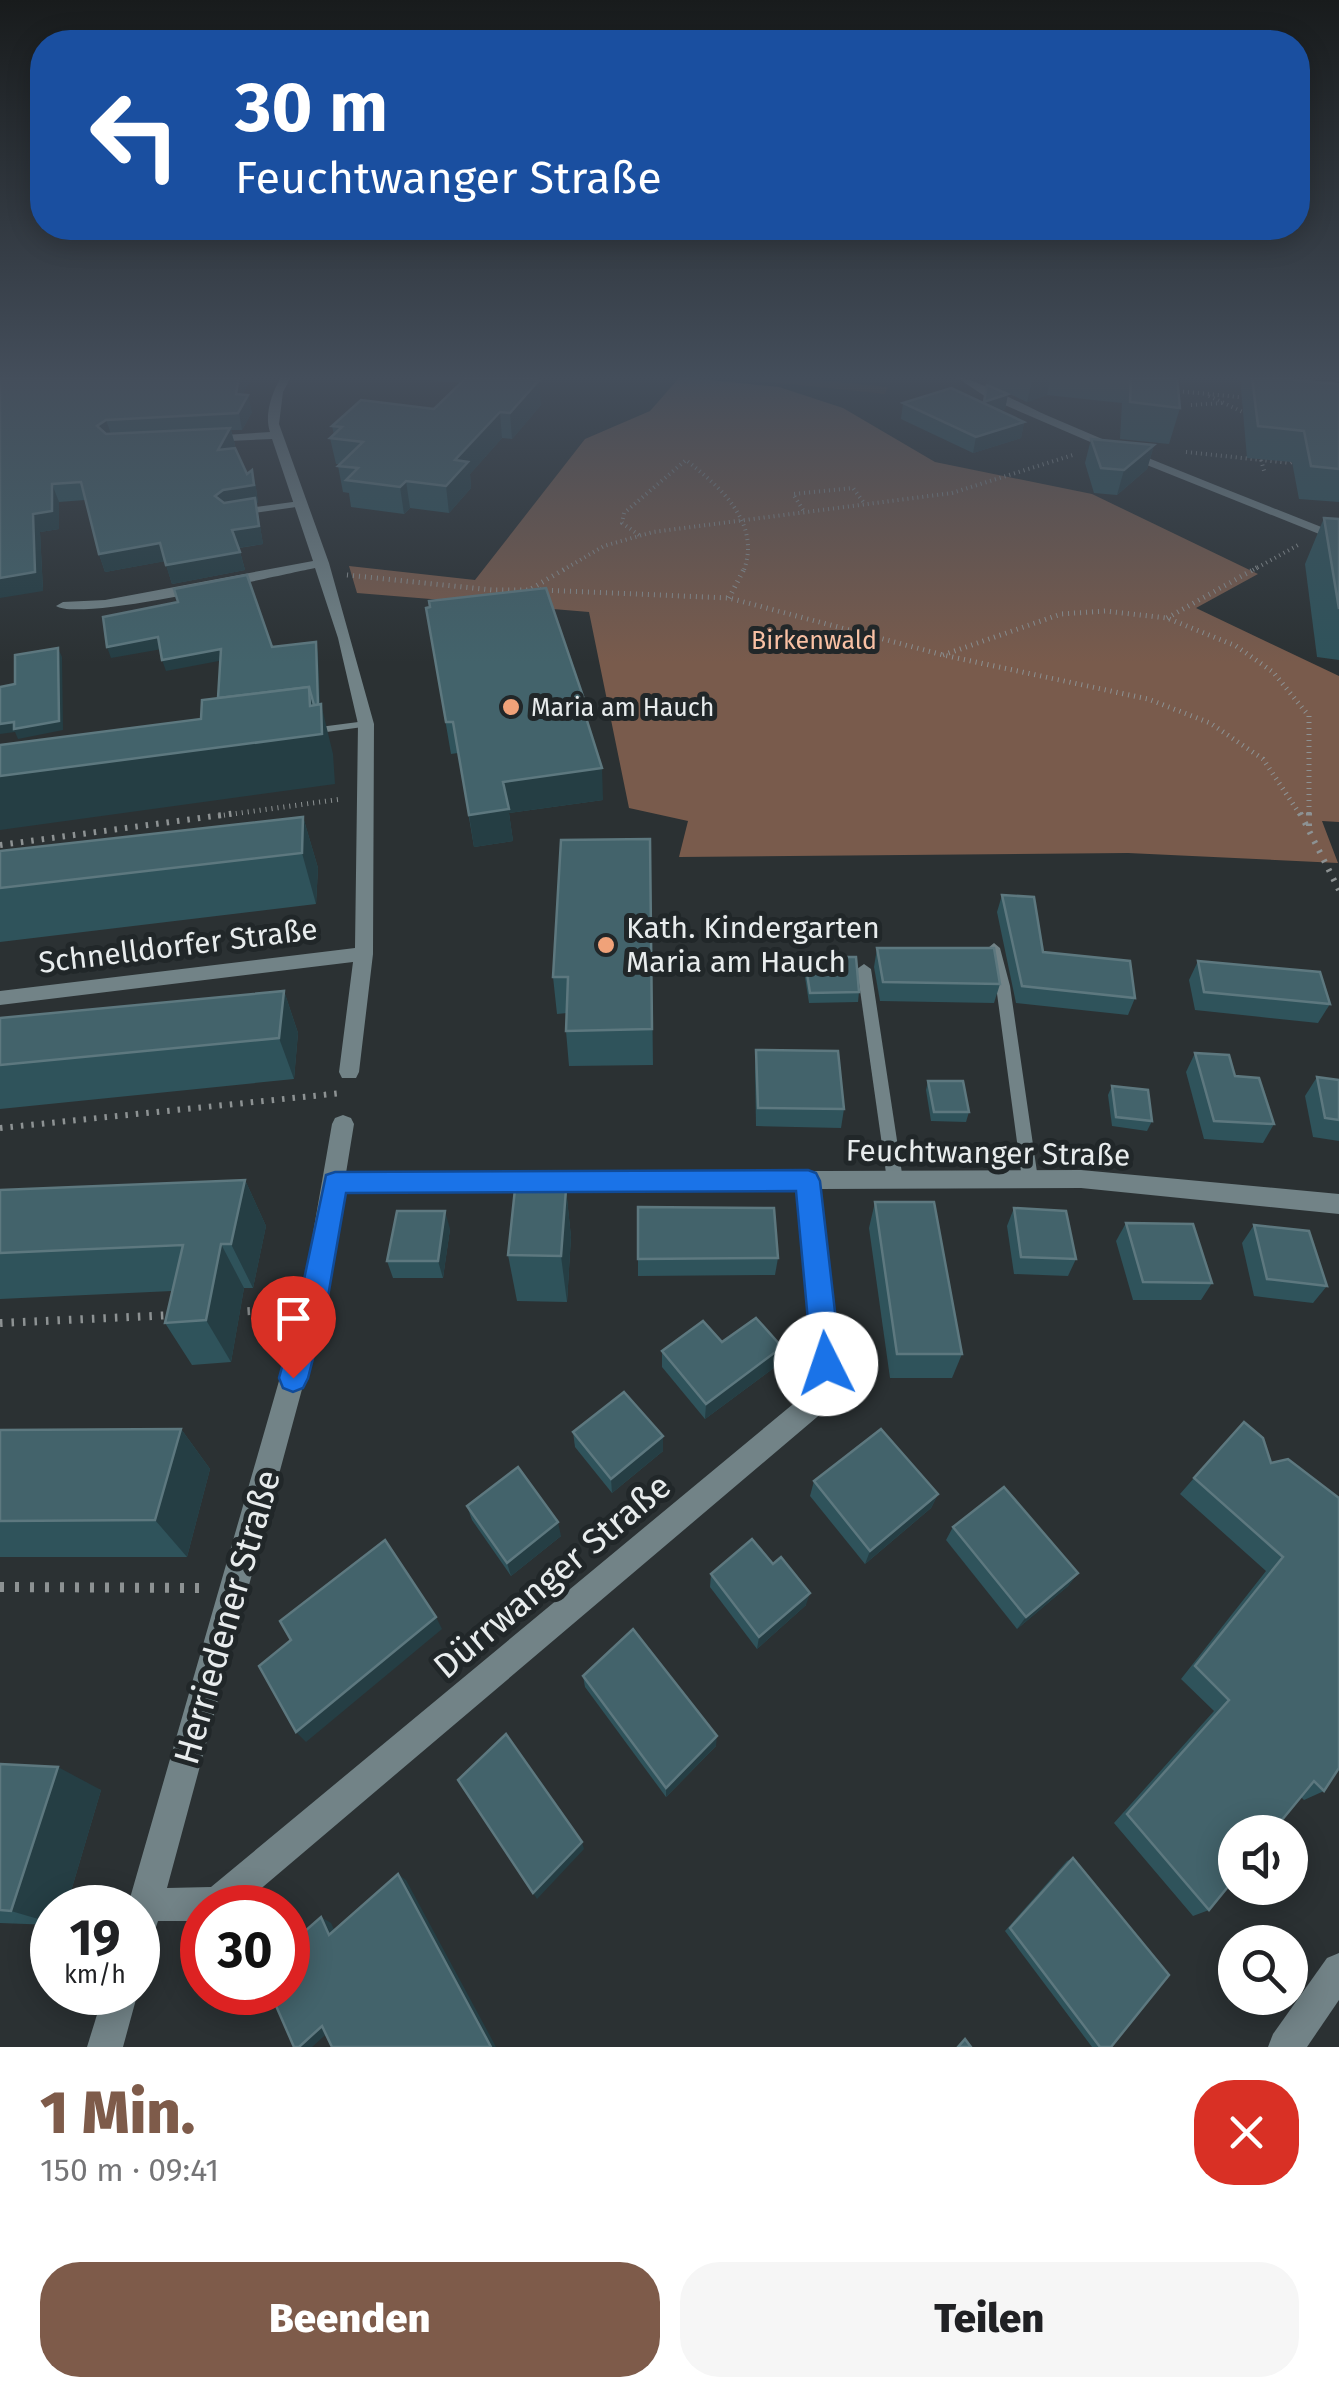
<!DOCTYPE html>
<html lang="de">
<meta charset="utf-8">
<style>
:root{--surface:#fff;--page:#f6f6f6;--text:#202124;--muted:#757577;--accent:#7e5b4a}
body{margin:0;font-family:"Fira Sans",sans-serif;background:var(--page);color:var(--text);height:100vh;display:flex;flex-direction:column;font-size:38px;white-space:nowrap}
*{box-sizing:border-box;margin:0}
p{font-size:32px;color:var(--muted)}
.icon{flex:none;width:55px;height:55px;fill:none;stroke:currentColor;stroke-width:2;stroke-linecap:round;stroke-linejoin:round}
.map{position:relative;height:2047px;overflow:hidden}
.details{display:flex;flex-direction:column;background:var(--surface);flex:1}
.details>*{flex:none}
.top-card{position:absolute;left:30px;top:30px;width:1280px;height:210px;border-radius:40px;box-shadow:0 5px 25px #0003;background:#1a4fa0;color:#fff;overflow:hidden}
.tools{position:absolute;left:1218px;top:1815px;display:grid;gap:20px}
.tools a{display:grid;place-items:center;width:90px;height:90px;border-radius:50%;background:var(--surface);box-shadow:0 5px 25px #0003;font-size:50px}
.speed{position:absolute;left:30px;top:1885px;display:flex;gap:20px;font-size:50px;font-weight:700;text-align:center}
.speed>*{display:grid;place-content:center;width:130px;height:130px;border-radius:50%;background:var(--surface);box-shadow:0 5px 25px #0003;line-height:1}
.speed small{font-size:25px;font-weight:400}
.speed .limit{border:15px solid #d22;background:#fff;color:#111}
.pin{position:absolute;display:grid;place-items:center;width:85px;height:85px;color:#fff;margin:-102px -42px;border-radius:50% 50% 50% 0;rotate:-45deg;box-shadow:0 0 10px #0007}
.pin .icon{rotate:45deg}
.me{position:absolute;width:110px;margin:-55px;rotate:356deg;stroke-linejoin:round;filter:drop-shadow(0 0 8px #0008)}
.turn{display:flex;align-items:center;gap:35px;height:210px;padding:0 40px;font-size:45px}
.turn .icon{width:130px;height:130px;stroke-width:2.5}
.turn b{display:block;font-size:70px;line-height:85px}
.round{display:grid;place-items:center;flex:none;width:105px;height:105px;border-radius:40px;background:var(--page)}
.headline{display:flex;align-items:center;justify-content:space-between;height:170px;padding:0 40px}
h1{font-size:60px;font-weight:800;line-height:75px;color:var(--accent)}
.button{display:flex;gap:20px;margin-top:auto;padding:20px 40px}
.button a{flex:1;height:115px;border-radius:40px;background:var(--accent);color:#fff;font-size:40px;font-weight:800;line-height:115px;text-align:center}
.button a+a{background:var(--page);color:var(--text)}
.map>svg:first-child{display:block}
.green{fill:#4a3930}
.forest{fill:#795b4c}
.lines{fill:none;stroke-linecap:round;stroke-linejoin:round}
.path-far4{stroke:#8d9293;stroke-width:4;stroke-dasharray:1 4;stroke-linecap:butt}
.path-far3{stroke:#8d9293;stroke-width:5;stroke-dasharray:1 5;stroke-linecap:butt}
.path-far2{stroke:#8d9293;stroke-width:6;stroke-dasharray:2.5 8;stroke-linecap:butt}
.path-far1{stroke:#8d9293;stroke-width:8;stroke-dasharray:2.5 9;stroke-linecap:butt}
.path{stroke:#8d9293;stroke-width:10;stroke-dasharray:4 11;stroke-linecap:butt}
.service{fill:#728387;fill-rule:evenodd}
.minor{fill:#728387;fill-rule:evenodd}
.wall{fill:#2f535b}
.shaded-wall{fill:#253e44}
.building{fill:#43636b;stroke:#5d787f;stroke-width:2.5}
.route{fill:#1a73e8;stroke:#114b97;stroke-width:2.5}
.poi-dot{fill:#f0a279;stroke:#212729;stroke-width:4}
.labels{text-anchor:middle;stroke-width:10;stroke-linejoin:round;paint-order:stroke}
.far-park-label{font-size:25px;fill:#f9c1a4;stroke:#212729}
.far-poi-label{font-size:25px;fill:#e8eced;stroke:#212729;text-anchor:start}
.poi-label{font-size:30px;fill:#e8eced;stroke:#212729;text-anchor:start}
.street-label{font-size:30px;fill:#e8eced;stroke:#212729}
.near-street-label{font-size:35px;fill:#e8eced;stroke:#212729}
</style>
<div class="map">
<svg width="1339" height="2047" viewBox="0 0 1339 2047">
<rect width="100%" height="100%" fill="#2b3133"/>
<path class="green" d="M722 377H788L888 387 885 394Z"/>
<path class="forest" d="M680 377 779 387 843 408 935 462 1092 494 1258 574 1196 608 1339 676V822L1322 821 1338 863 1128 853 679 857 688 821 629 808 589 612 357 593 349 566 475 580 585 439 650 411Z"/>
<g class="lines">
<g class="path-far4">
<path d="M1177 387V391L1249 398"/>
<path d="M1209 396 1247 414"/>
<path d="M1191 405 1223 403"/>
<path d="M1186 452 1290 463 1297 459"/>
<path d="M1261 460 1265 474"/>
<path d="M803 510 793 494 853 488 864 503"/>
<path d="M639 535 622 523 624 513 686 460C720 487 761 522 744 570"/>
<path d="M563 570 604 546 653 532 952 493 1076 454"/>
<path d="M1253 570 1300 544"/>
</g>
<g class="path-far3">
<path d="M347 575 492 590H529L568 567"/>
<path d="M540 590 729 598 943 655 1148 699 1210 723 1263 759 1301 816"/>
<path d="M729 598 745 567"/>
<path d="M1167 618 1258 567"/>
<path d="M943 655 1061 614 1105 611 1167 618 1236 646 1273 672 1309 716V816"/>
<path d="M218 816 342 799"/>
</g>
<g class="path-far2">
<path d="M1300 813 1339 890"/>
<path d="M1309 813V826"/>
<path d="M0 845 237 813"/>
<path d="M0 1128 342 1093"/>
</g>
<g class="path-far1">
<path d="M236 1312 283 1309"/>
<path d="M0 1323 174 1315"/>
</g>
<path class="path" d="M0 1587 204 1588"/>
<g class="service">
<path d="M300 501 303 502V506L241 515 237 512 241 509Z"/>
<path d="M366 721 370 722V726L312 734 307 731 312 728Z"/>
<path d="M994 943 1000 948 1010 986 1038 1179 1035 1184 1030 1185 1025 1184 1022 1179 996 986 988 948Z"/>
<path d="M864 964 871 969 903 1180 900 1185 895 1186 890 1185 887 1180 857 969Z"/>
</g>
<g class="minor">
<path d="M281 377H291L283 392 279 424 329 563 374 724 373 954 359 1072 356 1078H342L339 1072 353 962 0 1005V991L355 948 358 724 338 638 315 568C275 576 80 622 56 606L63 602 105 600 313 561 272 439 208 442 202 439 208 436 270 432C264 414 272 393 281 377Z"/>
<path d="M956 377C970 376 1028 407 1046 415 1143 457 1241 495 1339 534V542L1102 447 986 397Z"/>
<path d="M1330 377H1339V382Z"/>
<path d="M343 1115 351 1118 354 1124 346 1173 1081 1170 1339 1194V1214L1081 1188 819 1189 840 1364 823 1412 238 1908H202V1921H158L150 1945 138 1950V1908L128 1905 300 1308 332 1124 335 1118ZM797 1189 814 1364 804 1395 211 1887 167 1888 324 1308 343 1191Z"/>
<path d="M1339 1953V2000L1307 2047H1268L1273 2034 1327 1958Z"/>
<path d="M138 1990V1992L123 2047H87L104 1992Z"/>
</g>
</g>
<g class="wall">
<path d="M0 377 251 379 242 395 252 412 242 430H231L235 445 233 449 247 474 252 470 256 488 258 503H256L263 544 239 548 245 570 172 584 165 561 105 572 99 554 85 500 59 502V529L40 532 43 591Z"/>
<path d="M401 377H536L533 380 541 405 512 439 502 438 470 474 471 488 449 513 410 508 404 514 351 507 349 493 343 492 338 466 339 464H336L330 438 334 435 332 426 434 409 460 383Z"/>
<path d="M990 377H1177L1180 408 1169 444 1120 439 1122 403 1047 395 1027 402 988 384Z"/>
<path d="M1240 377H1292L1293 380 1339 389V502L1299 499 1292 462 1247 458Z"/>
<path d="M1008 394 1005 409 1001 411 1024 422 1021 438 973 453 901 419 903 403H983Z"/>
<path d="M1091 439 1154 445 1147 469 1117 495 1094 493 1085 463Z"/>
<path d="M1324 518 1339 519V660L1317 657 1305 564Z"/>
<path d="M426 608 586 705 587 720 603 800 509 813 513 841 474 847 458 753 451 754Z"/>
<path d="M303 817 318 868 316 904 0 942V851Z"/>
<path d="M650 839 653 1065 569 1066 566 1031 567 1013 557 1014 553 977Z"/>
<path d="M1002 895 1043 952 1135 998 1128 1015 1016 1003 997 912Z"/>
<path d="M877 948 1000 984 994 1003 880 1001 874 967Z"/>
<path d="M805 961 859 992 858 1002 809 1003 804 971Z"/>
<path d="M1198 961 1330 1004 1318 1023 1195 1010 1189 980Z"/>
<path d="M284 991 298 1033 294 1079 0 1109V1018Z"/>
<path d="M756 1050 844 1109 841 1128 756 1126 755 1068Z"/>
<path d="M1195 1053 1235 1076 1274 1124 1263 1143 1204 1139 1186 1072Z"/>
<path d="M1317 1077 1339 1080V1141L1313 1137 1305 1096Z"/>
<path d="M928 1081 969 1112 966 1122 931 1121 926 1090Z"/>
<path d="M1112 1086 1152 1121 1147 1131 1112 1126 1108 1095Z"/>
<path d="M245 1180 266 1226 253 1288H244L231 1362 192 1365 165 1323 172 1291 0 1299V1190Z"/>
<path d="M566 1189 571 1237 567 1302 517 1301 508 1255Z"/>
<path d="M875 1202 962 1354 952 1378H890L869 1228Z"/>
<path d="M1014 1208 1076 1259 1068 1276 1014 1274 1007 1226Z"/>
<path d="M1126 1223 1212 1283 1201 1300H1133L1116 1241Z"/>
<path d="M1254 1225 1327 1286 1313 1303 1254 1296 1242 1243Z"/>
<path d="M450 1229 443 1278H393L387 1261Z"/>
<path d="M778 1258 775 1275 638 1276V1259Z"/>
<path d="M722 1342 782 1347 779 1364 705 1419 662 1367V1351Z"/>
<path d="M181 1429 210 1469 187 1557H0V1430Z"/>
<path d="M573 1432 663 1451 612 1493 575 1447Z"/>
<path d="M1263 1438 1324 1791 1304 1800 1301 1797 1209 1910 1193 1916 1114 1823 1214 1711 1181 1679 1266 1571 1180 1494 1194 1478Z"/>
<path d="M814 1481 938 1494 931 1508 865 1564 810 1496Z"/>
<path d="M467 1506 561 1536 511 1576 472 1520Z"/>
<path d="M953 1527 1078 1573 1068 1586 1017 1629 946 1540Z"/>
<path d="M711 1574 806 1605 757 1649 710 1587Z"/>
<path d="M583 1676 716 1746 666 1797 585 1687Z"/>
<path d="M0 1764 101 1790 66 1908H52V1925L0 1923Z"/>
<path d="M1073 1858 1111 2047H1092L1005 1931 1067 1861Z"/>
</g>
<g class="shaded-wall">
<path d="M239 377H251V379L242 395H248L252 412 242 430 236 394Z"/>
<path d="M1033 377H1051L1047 395 1027 402Z"/>
<path d="M539 380 541 405 512 439 510 413Z"/>
<path d="M1008 394 1005 409 981 418 984 402Z"/>
<path d="M500 412 502 438 470 474 471 488 449 513 446 486 455 460Z"/>
<path d="M106 420 112 437 97 426Z"/>
<path d="M1024 422 1021 438 973 453 976 437Z"/>
<path d="M230 428 235 445 223 468 218 450Z"/>
<path d="M1154 445 1147 469 1117 495 1124 470Z"/>
<path d="M252 470 256 488 258 503H256L263 544 238 548 227 507 215 496Z"/>
<path d="M406 481 410 508 404 514 400 487Z"/>
<path d="M52 484 59 502V529L40 532 43 591 0 598V578L33 514Z"/>
<path d="M160 543 166 561 105 572 99 554Z"/>
<path d="M240 552 245 570 172 584 166 565Z"/>
<path d="M158 637 162 649 111 658 107 647Z"/>
<path d="M316 642 318 653 321 723V704L333 754 335 784 0 830V776L310 706 309 687Z"/>
<path d="M58 648 62 657 63 730 18 739 15 732 0 734V724Z"/>
<path d="M221 649 224 660 166 671 162 660Z"/>
<path d="M602 768 603 800 509 813 513 841 474 847 469 815 503 782Z"/>
<path d="M303 817 318 868 316 904 302 853Z"/>
<path d="M284 991 298 1033 294 1079 279 1038Z"/>
<path d="M245 1180 266 1226 253 1288 231 1244Z"/>
<path d="M566 1189 571 1237 567 1302 561 1256Z"/>
<path d="M445 1211 450 1229 443 1278 438 1261Z"/>
<path d="M221 1244 244 1288 231 1362 206 1320Z"/>
<path d="M782 1347 779 1364 705 1419 706 1404Z"/>
<path d="M181 1429 210 1469 187 1557 155 1520Z"/>
<path d="M663 1436V1451L612 1493 611 1479Z"/>
<path d="M938 1494 931 1508 865 1564 870 1551Z"/>
<path d="M558 1522 561 1536 511 1576 507 1563Z"/>
<path d="M1078 1573 1068 1586 1017 1629 1026 1617Z"/>
<path d="M810 1593 806 1605 757 1649 759 1637Z"/>
<path d="M436 1617 442 1629 306 1742 296 1732Z"/>
<path d="M717 1736 716 1746 666 1797V1788Z"/>
<path d="M58 1767 101 1790 66 1908H52V1923L11 1911Z"/>
<path d="M582 1842 584 1849 537 1899 533 1893Z"/>
<path d="M398 1874 406 1880 496 2047H491Z"/>
<path d="M321 1917 331 1923 339 1940 329 1935Z"/>
<path d="M322 2026 333 2028 312 2047H299Z"/>
</g>
<g class="building">
<path d="M0 377H239L236 394 248 395 238 413 106 420 97 426 106 434 230 428 218 450 235 448 247 474 252 470 254 485 223 490 215 496 224 503 255 498 259 526 232 530 240 552 166 565 160 543 99 554 81 482 52 484V511L33 514 35 572 0 578Z"/>
<path d="M467 377H511L539 380 510 413 500 412 455 460 468 462 446 486 406 481 400 487 346 480 358 468 338 466 363 442 330 438 342 427 332 426 361 400 434 409Z"/>
<path d="M1131 377H1177L1180 408 1130 402Z"/>
<path d="M1252 377H1292L1293 380 1338 384 1339 389V469L1311 466 1304 431 1258 426Z"/>
<path d="M987 385 1008 394 984 402Z"/>
<path d="M951 388 1024 422 976 437 903 403Z"/>
<path d="M1091 439 1154 445 1124 470 1101 468Z"/>
<path d="M1324 518 1339 519V609Z"/>
<path d="M247 575 272 647 316 642 318 705H314L309 687 218 698 221 649 162 660 158 637 107 647 103 617 178 602 174 589Z"/>
<path d="M546 588 586 705H582L602 768 503 782 509 809 469 815 453 722H446L426 608 430 607 429 601Z"/>
<path d="M58 648 59 721 14 729V722L0 724V687L15 684V655Z"/>
<path d="M309 687 310 706 321 704 322 734 0 776V745L201 719 202 700Z"/>
<path d="M303 817 302 853 0 888V851Z"/>
<path d="M650 839 652 1029 566 1031 568 977H553L561 840Z"/>
<path d="M1002 895 1034 897 1043 952 1130 961 1135 998 1022 986Z"/>
<path d="M877 948H994L1000 984 883 982Z"/>
<path d="M817 957H856L859 992 810 993 805 961H817Z"/>
<path d="M1198 961 1320 972 1330 1004 1204 992Z"/>
<path d="M284 991 279 1038 0 1065V1018Z"/>
<path d="M756 1050 838 1051 844 1109 758 1108Z"/>
<path d="M1195 1053 1229 1055 1235 1076 1259 1078 1274 1124 1214 1121Z"/>
<path d="M1317 1077 1339 1080V1120L1325 1118Z"/>
<path d="M928 1081H963L969 1112H934Z"/>
<path d="M1112 1086 1148 1090 1152 1121 1116 1117Z"/>
<path d="M245 1180 231 1244H221L206 1320 165 1323 183 1245 0 1253V1190Z"/>
<path d="M515 1189H566L561 1256 508 1255Z"/>
<path d="M875 1202H934L962 1354H897Z"/>
<path d="M638 1207 774 1208 778 1258 638 1259Z"/>
<path d="M1014 1208 1066 1211 1076 1259 1021 1257Z"/>
<path d="M397 1211H445L438 1261H387Z"/>
<path d="M1126 1223 1193 1224 1212 1283 1143 1282Z"/>
<path d="M1254 1225 1309 1231 1327 1286 1267 1279Z"/>
<path d="M756 1318 782 1347 706 1404 662 1351 703 1321 722 1342Z"/>
<path d="M624 1392 663 1436 611 1479 573 1432Z"/>
<path d="M1244 1422 1263 1438 1271 1463 1288 1459 1339 1498V1768L1324 1791 1314 1781 1272 1832H1235V1878L1209 1910 1127 1814 1229 1700 1195 1666 1283 1557 1194 1478Z"/>
<path d="M181 1429 155 1520 0 1521V1430Z"/>
<path d="M881 1429 938 1494 870 1551 814 1481Z"/>
<path d="M518 1467 558 1522 507 1563 467 1506Z"/>
<path d="M1004 1487 1078 1573 1026 1617 953 1527Z"/>
<path d="M752 1539 773 1564 781 1557 810 1593 759 1637 711 1574Z"/>
<path d="M385 1540 436 1617 296 1732 259 1666 291 1640 280 1621Z"/>
<path d="M633 1629 717 1736 666 1788 583 1676Z"/>
<path d="M506 1734 582 1842 533 1893 458 1780Z"/>
<path d="M0 1764 58 1767 11 1911 0 1910Z"/>
<path d="M1073 1858 1169 1975 1111 2047H1100L1010 1928Z"/>
<path d="M398 1874 491 2047H332L322 2026 299 2047H294L270 1992H288V1946L321 1917 329 1935Z"/>
<path d="M965 2039 971 2047H958Z"/>
</g>
<linearGradient id="sky" x2="0" y2="1"><stop stop-color="#181b1c"/><stop offset="0.57" stop-color="#444e5b"/><stop offset="1" stop-color="#444e5b" stop-opacity="0"/></linearGradient>
<rect width="1339" height="663" fill="url(#sky)"/>
<path class="route" d="M808 1170 816 1173 820 1181 841 1364 837 1374 826 1378 816 1374 812 1364 796 1191 346 1193 326 1308 308 1378 303 1388 293 1392 283 1388 279 1378 298 1308 326 1175 335 1172Z"/>
<g class="poi-dot">
<circle cx="511" cy="707" r="10"/>
<circle cx="606" cy="945" r="10"/>
</g>
<g class="labels">
<g class="far-park-label">
<text x="814" y="649">Birkenwald</text>
</g>
<g class="far-poi-label">
<text x="531" y="716">Maria am Hauch</text>
</g>
<g class="poi-label">
<text x="626" y="938">Kath. Kindergarten<tspan x="626" dy="34">Maria am Hauch</tspan></text>
</g>
<g class="street-label">
<text transform="translate(178 946) rotate(-7)" y="10">Schnelldorfer Straße</text>
<text transform="translate(988 1153) rotate(1)" y="10">Feuchtwanger Straße</text>
</g>
<g class="near-street-label">
<text transform="translate(552 1576) rotate(-40)" y="12">Dürrwanger Straße</text>
<text transform="translate(227 1617) rotate(-74)" y="12">Herriedener Straße</text>
</g>
</g>
</svg>
<div class="tools">
<a><svg class="icon" aria-label="sound" viewBox="0 0 24 24"><path d="M4 9h4l5-4v14l-5-4H4zM17 9q2 3 0 6"/></svg></a>
<a><svg class="icon" aria-label="search" viewBox="0 0 24 24"><circle cx="10" cy="10" r="6"/><path d="M15 15l6 6"/></svg></a>
</div>
<div class="speed"><div>19<small>km/h</small></div><div class="limit">30</div></div>
<div class="pin" style="left:293px;top:1378px;background:#d93025"><svg class="icon" aria-label="arrive" viewBox="0 0 24 24"><path d="M6 21V4h12l-3 4 3 4H6"/></svg></div>
<svg class="me" style="left:826px;top:1364px" viewBox="-20 -20 40 40"><circle r="19" fill="#fff"/><path d="M0-13L10 11 0 6-10 11z" fill="#1a73e8"/></svg>
<div class="top-card">
<div class="turn"><svg class="icon" aria-label="left" viewBox="0 0 24 24"><path d="M17 20v-9H6M10 6l-5 5 5 5"/></svg><div><b>30 m</b>Feuchtwanger Straße</div></div>
</div>
</div>
<section class="details">
<div class="headline"><div><h1>1 Min.</h1><p>150 m · 09:41</p></div><a class="round" style="background:#d93025;color:#fff"><svg class="icon" aria-label="close" viewBox="0 0 24 24"><path d="M6 6l12 12M18 6L6 18"/></svg></a></div>
<div class="button"><a>Beenden</a><a>Teilen</a></div>
</section>
